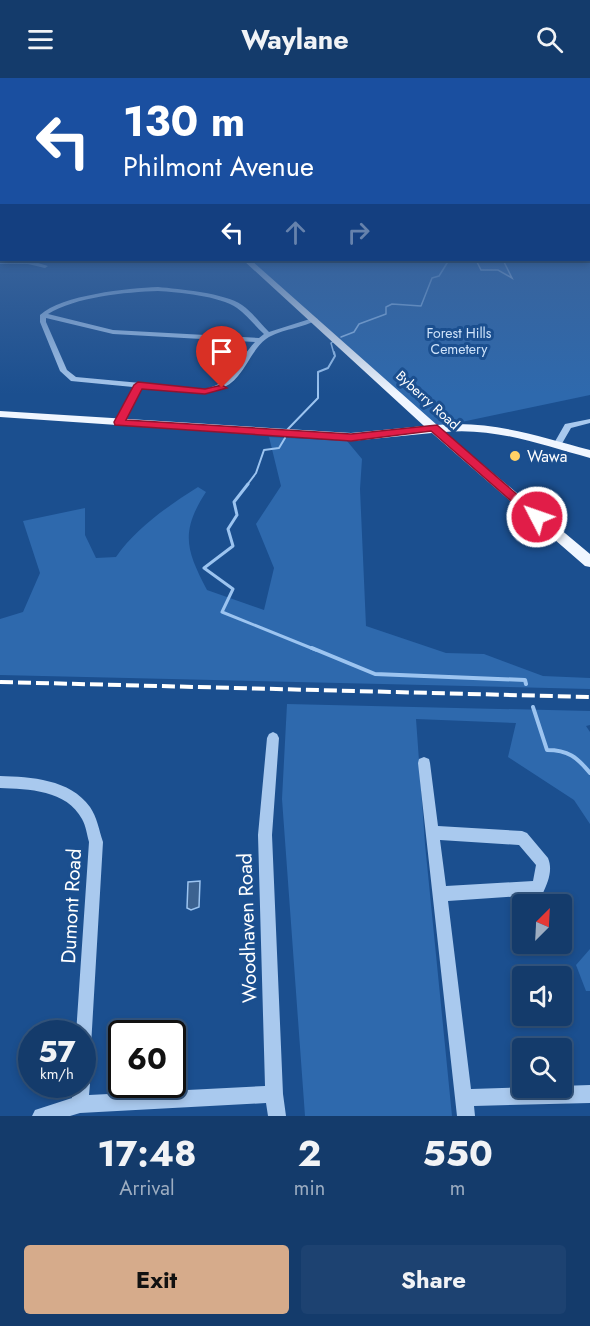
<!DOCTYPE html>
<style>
:root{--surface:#143b6b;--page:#1d4271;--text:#f1f3f6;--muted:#9dadc1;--line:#33557e;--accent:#d6ab8b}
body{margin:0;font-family:Jost,sans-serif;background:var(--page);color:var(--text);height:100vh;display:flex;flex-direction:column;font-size:22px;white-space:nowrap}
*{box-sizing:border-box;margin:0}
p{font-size:20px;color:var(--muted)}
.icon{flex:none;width:33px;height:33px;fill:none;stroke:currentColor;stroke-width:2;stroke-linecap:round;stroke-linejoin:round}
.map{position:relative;height:1038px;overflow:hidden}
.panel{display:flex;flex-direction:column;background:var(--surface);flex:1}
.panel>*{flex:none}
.guide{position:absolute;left:0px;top:0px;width:591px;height:183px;box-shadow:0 3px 9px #0003,0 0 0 2px var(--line);background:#1a4fa0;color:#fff;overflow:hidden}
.needle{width:39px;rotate:24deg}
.controls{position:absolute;left:512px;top:816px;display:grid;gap:12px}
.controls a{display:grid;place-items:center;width:60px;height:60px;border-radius:6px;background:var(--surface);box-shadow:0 3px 9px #0003,0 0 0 2px var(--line);font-size:30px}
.speed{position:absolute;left:18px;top:942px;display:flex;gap:12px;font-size:30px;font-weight:700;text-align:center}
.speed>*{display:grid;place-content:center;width:78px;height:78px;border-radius:50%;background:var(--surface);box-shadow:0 3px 9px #0003,0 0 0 2px var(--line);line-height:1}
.speed small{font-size:15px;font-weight:400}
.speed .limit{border:3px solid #111;border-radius:9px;background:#fff;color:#111}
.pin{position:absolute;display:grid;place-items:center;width:51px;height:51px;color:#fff;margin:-62px -26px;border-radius:50% 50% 50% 0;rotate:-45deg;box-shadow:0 0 6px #0007}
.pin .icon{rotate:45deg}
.me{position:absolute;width:66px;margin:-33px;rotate:311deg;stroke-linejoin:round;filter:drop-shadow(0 0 4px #0008)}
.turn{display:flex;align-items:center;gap:21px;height:126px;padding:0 24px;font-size:27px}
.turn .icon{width:78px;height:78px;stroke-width:2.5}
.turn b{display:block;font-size:42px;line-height:51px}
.lanes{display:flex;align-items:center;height:57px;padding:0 24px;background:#0003;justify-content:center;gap:30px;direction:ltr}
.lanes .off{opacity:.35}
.eta{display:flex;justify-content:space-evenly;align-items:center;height:102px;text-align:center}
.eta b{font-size:36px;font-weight:700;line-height:42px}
.button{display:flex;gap:12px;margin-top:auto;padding:12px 24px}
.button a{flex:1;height:69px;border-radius:6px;background:var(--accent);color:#111;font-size:24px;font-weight:700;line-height:69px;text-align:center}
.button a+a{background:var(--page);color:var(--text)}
header{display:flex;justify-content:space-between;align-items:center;height:78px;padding:0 24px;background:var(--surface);font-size:27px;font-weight:700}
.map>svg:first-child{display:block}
.green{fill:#2e69ad}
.water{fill:#3c6290;stroke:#9cc4f0;stroke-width:1.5}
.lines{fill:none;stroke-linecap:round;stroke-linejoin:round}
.stream-far3{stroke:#9cc4f0;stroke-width:1.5}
.stream-far2{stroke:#9cc4f0;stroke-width:2}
.stream-far1{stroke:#9cc4f0;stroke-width:3}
.stream{stroke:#9cc4f0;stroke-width:4}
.building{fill:#4478b7;stroke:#cfe3fa;stroke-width:1.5}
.minor{fill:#a9c9ee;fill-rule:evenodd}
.major{fill:#f0f6ff;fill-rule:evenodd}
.rail{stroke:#fff;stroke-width:4;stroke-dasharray:13 5;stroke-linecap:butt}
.route{fill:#e11d48;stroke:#92132f;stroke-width:1.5}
.poi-dot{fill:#ffd166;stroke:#1b4f8f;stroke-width:2}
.labels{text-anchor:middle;stroke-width:6;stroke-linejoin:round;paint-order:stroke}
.far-park-label{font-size:14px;fill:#cfe3fa;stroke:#1b4f8f}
.far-street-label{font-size:14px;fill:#fff;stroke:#1b4f8f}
.poi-label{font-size:16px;fill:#fff;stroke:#1b4f8f;text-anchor:start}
.near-street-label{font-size:20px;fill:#fff;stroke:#1b4f8f}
</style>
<header><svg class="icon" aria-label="menu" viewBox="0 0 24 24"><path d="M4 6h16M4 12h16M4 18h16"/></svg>Waylane<svg class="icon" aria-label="search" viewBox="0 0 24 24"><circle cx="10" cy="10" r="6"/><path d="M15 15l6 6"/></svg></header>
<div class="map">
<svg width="590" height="1038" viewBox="0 0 590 1038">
<rect width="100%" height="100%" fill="#1b4f8f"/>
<g class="green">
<path d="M590 170V317L433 350 247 182H590Z"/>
<path d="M269 359 347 363 362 381 360 411 366 548 446 575 484 576 543 598 590 600V611L0 597V541L23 534 40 495 23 443 85 430V457L96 480 116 479C136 450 168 428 198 409L206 414C180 454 186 472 207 512L264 532 274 490 256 446 281 408Z"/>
<path d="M287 626 590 633V647L586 648 590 654V746L574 722 508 679 516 645 416 641 425 766 452 1038H305L282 721Z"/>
<path d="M590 871V913H586L576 887Z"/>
</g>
<path class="water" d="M200 803 199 829 191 832 187 830 188 804Z"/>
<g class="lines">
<g class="stream-far3">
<path d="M341 259 354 254 359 246 386 236V229L392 226 421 228 432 200 439 198 449 182"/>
<path d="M334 263 331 265 334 276"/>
</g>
<g class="stream-far2">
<path d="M287 352 318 320V294L328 290 335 278 334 274"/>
<path d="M247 407 256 395 264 372 279 370 285 360"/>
</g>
<path class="stream-far1" d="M248 406 234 424 237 437 228 451 233 468 204 490 233 511 222 534 316 572"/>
<g class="stream">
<path d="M312 570 375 596 525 602 526 606"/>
<path d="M533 629 547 672C568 672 577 679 590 695"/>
</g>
</g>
<path class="building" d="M477 184H504L512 200 498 192H481Z"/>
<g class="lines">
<g class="minor">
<path d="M0 182H28L48 188 45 190 28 186H0Z"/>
<path d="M158 209C179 211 225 215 242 227 252 234 260 245 269 254L313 240 318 241C303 251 282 250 266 261 254 270 248 286 238 298 217 325 170 312 141 309L123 344 122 346H116L115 344 133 309 71 303 60 293 40 244V237C62 217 128 210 158 209ZM158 213C178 214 220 218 237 230 247 237 255 248 264 256L259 260 113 252 48 236C75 219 126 214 158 213ZM46 240 113 256 255 264C237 283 235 304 205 311L76 299 67 292 46 244Z"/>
<path d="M590 341V345L571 350 560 369H554L553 367 565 346Z"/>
<path d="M273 654 277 656 279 660 272 757 283 1016 286 1038H268L266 1025 80 1035 70 1038H32L35 1032 72 1020V1006H82V998L87 1000 90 1006 89 1017 265 1008 258 757 267 660 269 656Z"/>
<path d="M424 679 429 681 430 685 438 748 522 753 527 755 548 780C553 792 548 804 543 815L538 817 448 823 471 1011 590 1007V1025L474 1028 475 1038H457L418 685 419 681ZM440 762 519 767 536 787 533 803 446 808Z"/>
<path d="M0 698C31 699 70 701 90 729 97 739 99 752 103 764L90 985 88 991 82 993V956H76L89 764C87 757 86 748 82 741 67 712 28 711 0 710Z"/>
</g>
<path class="major" d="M243 182H251L437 347C492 342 537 358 590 372V380C542 367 495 349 444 354L590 476V489L585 488 432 355 351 363 0 339V333L351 355 424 348Z"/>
<path class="rail" d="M0 604 590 619"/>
</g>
<linearGradient id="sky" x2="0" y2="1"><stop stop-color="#0f2b4f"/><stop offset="0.54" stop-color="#39639b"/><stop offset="1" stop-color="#39639b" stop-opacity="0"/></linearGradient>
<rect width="590" height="316" fill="url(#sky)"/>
<path class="route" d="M138 304 205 311 222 307 227 310 205 316 142 311 126 342 351 356 437 347 543 439 537 443 533 442 431 353 351 363 115 347 114 344 134 307Z"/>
<circle class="poi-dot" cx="515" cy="378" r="6"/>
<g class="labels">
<g class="far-park-label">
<text x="459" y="260">Forest Hills<tspan x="459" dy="16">Cemetery</tspan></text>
</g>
<g class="far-street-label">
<text transform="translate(428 322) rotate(42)" y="5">Byberry Road</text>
</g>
<g class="poi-label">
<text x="527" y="384">Wawa</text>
</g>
<g class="near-street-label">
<text transform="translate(71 828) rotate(-87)" y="7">Dumont Road</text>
<text transform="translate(247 850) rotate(-92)" y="7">Woodhaven Road</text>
</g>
</g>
</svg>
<div class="controls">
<a><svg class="needle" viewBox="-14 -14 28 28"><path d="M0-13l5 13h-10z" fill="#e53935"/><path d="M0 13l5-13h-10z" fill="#9dadc1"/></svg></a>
<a><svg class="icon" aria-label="sound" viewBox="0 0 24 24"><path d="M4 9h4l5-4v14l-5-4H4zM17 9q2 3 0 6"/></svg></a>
<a><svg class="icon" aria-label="search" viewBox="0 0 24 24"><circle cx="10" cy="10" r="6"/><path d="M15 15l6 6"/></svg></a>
</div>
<div class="speed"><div>57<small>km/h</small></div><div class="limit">60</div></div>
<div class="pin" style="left:222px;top:310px;background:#d93025"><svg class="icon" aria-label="arrive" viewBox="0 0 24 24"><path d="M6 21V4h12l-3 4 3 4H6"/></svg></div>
<svg class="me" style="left:537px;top:439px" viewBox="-20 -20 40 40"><circle r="17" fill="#e11d48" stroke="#fff" stroke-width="3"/><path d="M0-11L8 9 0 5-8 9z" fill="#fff"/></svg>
<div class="guide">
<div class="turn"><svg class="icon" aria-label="left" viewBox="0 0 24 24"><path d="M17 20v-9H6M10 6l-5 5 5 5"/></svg><div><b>130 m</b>Philmont Avenue</div></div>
<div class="lanes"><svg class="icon" aria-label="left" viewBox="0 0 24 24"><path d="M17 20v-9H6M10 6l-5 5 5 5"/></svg><svg class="icon off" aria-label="ahead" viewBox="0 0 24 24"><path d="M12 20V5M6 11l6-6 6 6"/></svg><svg class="icon off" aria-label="right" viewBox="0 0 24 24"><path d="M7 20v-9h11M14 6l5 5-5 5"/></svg></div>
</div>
</div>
<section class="panel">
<div class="eta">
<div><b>17:48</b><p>Arrival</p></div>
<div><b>2</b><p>min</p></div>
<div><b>550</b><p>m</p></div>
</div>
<div class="button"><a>Exit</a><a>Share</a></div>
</section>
